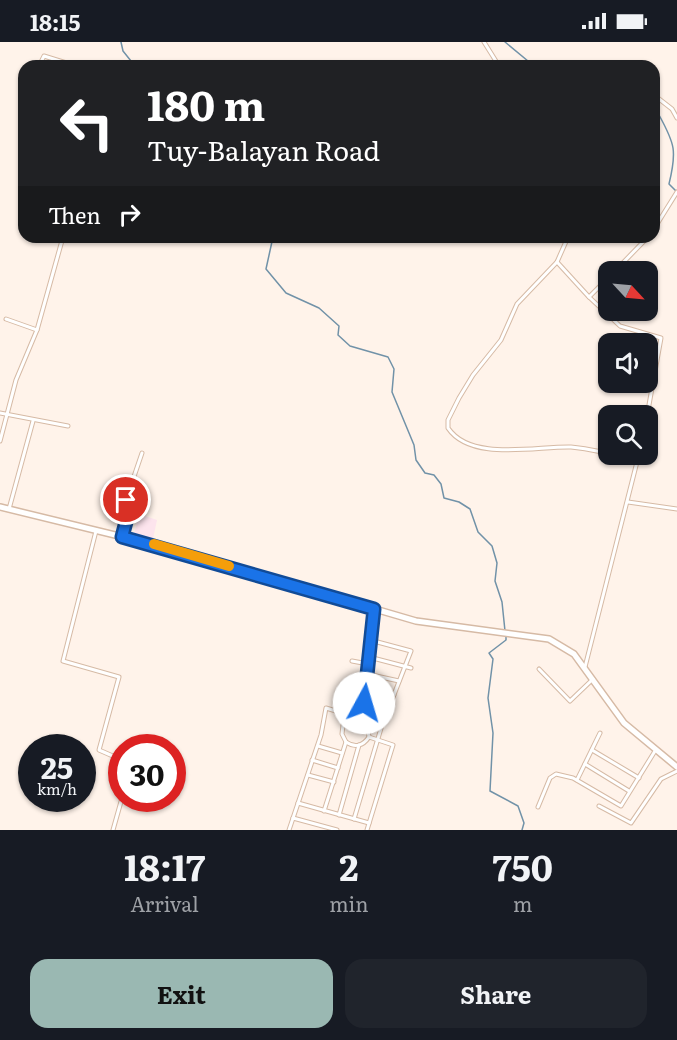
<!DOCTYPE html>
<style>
:root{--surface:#171b24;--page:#20242c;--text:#f1f3f6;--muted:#9ea1a6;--accent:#9ab8b2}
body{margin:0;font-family:Literata,serif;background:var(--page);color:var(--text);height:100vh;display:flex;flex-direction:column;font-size:22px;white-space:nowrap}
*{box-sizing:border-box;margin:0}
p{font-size:20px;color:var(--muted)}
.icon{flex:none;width:33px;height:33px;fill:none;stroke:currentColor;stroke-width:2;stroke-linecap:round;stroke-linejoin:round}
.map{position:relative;height:788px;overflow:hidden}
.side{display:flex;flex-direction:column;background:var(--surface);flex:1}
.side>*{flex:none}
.top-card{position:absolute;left:18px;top:18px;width:642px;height:183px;border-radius:18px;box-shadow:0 2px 4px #0004;background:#202124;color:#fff;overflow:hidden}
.needle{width:39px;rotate:116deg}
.fabs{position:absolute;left:598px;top:219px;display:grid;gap:12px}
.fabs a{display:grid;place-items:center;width:60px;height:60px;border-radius:12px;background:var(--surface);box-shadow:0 2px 4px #0004;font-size:30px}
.speed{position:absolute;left:18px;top:692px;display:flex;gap:12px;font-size:30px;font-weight:700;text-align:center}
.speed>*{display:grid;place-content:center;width:78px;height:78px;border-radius:50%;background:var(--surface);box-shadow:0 2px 4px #0004;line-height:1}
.speed small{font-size:15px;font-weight:400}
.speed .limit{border:9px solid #d22;background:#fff;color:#111}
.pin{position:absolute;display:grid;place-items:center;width:51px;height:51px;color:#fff;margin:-26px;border:3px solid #fff;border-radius:50%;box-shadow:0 2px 6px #0007}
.me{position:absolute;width:66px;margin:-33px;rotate:6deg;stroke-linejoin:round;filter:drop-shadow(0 0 4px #0008)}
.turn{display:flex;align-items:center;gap:21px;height:126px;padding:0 30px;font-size:27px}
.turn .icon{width:78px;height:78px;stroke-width:2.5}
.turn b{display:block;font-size:42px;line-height:51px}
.then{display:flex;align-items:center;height:57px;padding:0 30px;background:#0003;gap:12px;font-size:22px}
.eta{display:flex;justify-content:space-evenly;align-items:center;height:102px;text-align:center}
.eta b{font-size:36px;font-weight:700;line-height:42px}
.action{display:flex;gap:12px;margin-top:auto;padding:12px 30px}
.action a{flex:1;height:69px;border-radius:18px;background:var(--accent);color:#111;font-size:24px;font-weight:700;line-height:69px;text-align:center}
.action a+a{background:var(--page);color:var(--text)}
.status{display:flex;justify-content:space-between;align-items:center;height:42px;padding:0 30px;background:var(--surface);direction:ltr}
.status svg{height:16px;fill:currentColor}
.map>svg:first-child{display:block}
.commercial{fill:#fde4ed}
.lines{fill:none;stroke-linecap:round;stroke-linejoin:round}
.stream{stroke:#7192a8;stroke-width:1.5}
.minor-casing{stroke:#d6baa5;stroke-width:5}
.primary-casing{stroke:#d6baa5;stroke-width:8}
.minor{stroke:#fff;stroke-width:3}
.primary{stroke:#fff;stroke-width:5}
.route-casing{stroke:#114b97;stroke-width:15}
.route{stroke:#1a73e8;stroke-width:10}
.slow{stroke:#f59e0b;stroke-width:10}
</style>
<div class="status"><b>18:15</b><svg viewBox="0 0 49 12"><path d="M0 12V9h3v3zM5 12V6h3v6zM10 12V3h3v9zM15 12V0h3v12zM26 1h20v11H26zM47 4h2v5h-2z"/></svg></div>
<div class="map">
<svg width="677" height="788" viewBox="0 0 677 788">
<rect width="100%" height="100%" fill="#fff3ea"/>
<path class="commercial" d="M139 472 157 478 153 497 134 492Z"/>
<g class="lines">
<g class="stream">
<path d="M121 0 123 9 135 24"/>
<path d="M505 0 534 24"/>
<path d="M654 72 659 73C675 102 677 109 669 142L676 149"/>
<path d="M273 195 266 227 286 251 319 266 339 284 338 293 350 304 388 315 394 327 392 350 414 403 416 418 425 431 434 433 441 442 444 456 459 460 470 467 478 490 492 504 497 521 495 539 502 560 505 589"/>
<path d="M506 593V598L489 611 493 617 488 656 493 691 490 749 518 764 524 781 522 788"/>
</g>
<g class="minor-casing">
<g id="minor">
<path d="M484 0 499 24"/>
<path d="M39 24 44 14 76 24"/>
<path d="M654 53 672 67 677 76"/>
<path d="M654 187 677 150"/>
<path d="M568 195 557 220 589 255"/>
<path d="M557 220 517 262 501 298 473 333 459 356 448 378V386C471 420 536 404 571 405 583 406 627 414 638 419"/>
<path d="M614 230 648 195"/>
<path d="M609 235 589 255 620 284 661 296 647 374"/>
<path d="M6 277 37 288"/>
<path d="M0 371 68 384"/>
<path d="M0 399 16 338 37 288 63 195"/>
<path d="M628 460 677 467"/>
<path d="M9 467 33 379"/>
<path d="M96 489 63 619 119 635 99 708 122 718"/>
<path d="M122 494 127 476 126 458 142 411"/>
<path d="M370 599 372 567"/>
<path d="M369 615 411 626"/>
<path d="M352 619 368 622"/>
<path d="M585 625 639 412"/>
<path d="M539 627 570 659 593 637"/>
<path d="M367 632 399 639"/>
<path d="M366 646 394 653"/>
<path d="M364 661 388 668 411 609 370 598"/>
<path d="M362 677 374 567"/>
<path d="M318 704 342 711"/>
<path d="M592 708 639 736"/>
<path d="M312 718 338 726"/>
<path d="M585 722 629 749"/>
<path d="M308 733 334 740"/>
<path d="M577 738 600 691"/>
<path d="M298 761 369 781"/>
<path d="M599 764 631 781 661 737 677 729"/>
<path d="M538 765 550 736 556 732 573 736 621 764 655 709"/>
<path d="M324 769 346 700"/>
<path d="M339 773 359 703"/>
<path d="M293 776 337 788"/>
<path d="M354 777 382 683 365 678"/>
<path d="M113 788 122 756"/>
<path d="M289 788 321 693 326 666 362 677 367 681 369 695C363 704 355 706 346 700L342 692 343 683 354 675"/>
<path d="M367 788 393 703 369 695"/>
</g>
</g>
<g class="primary-casing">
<path id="primary" d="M0 465 156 503 416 579 549 597 574 612 624 681 677 725"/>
</g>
<use href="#minor" class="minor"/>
<use href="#primary" class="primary"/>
</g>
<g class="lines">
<g class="route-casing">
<path id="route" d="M126 458 127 476 122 495 374 567 364 661"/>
</g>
<use href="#route" class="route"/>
<path class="slow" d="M154 502 229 524"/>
</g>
</svg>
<div class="fabs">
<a><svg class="needle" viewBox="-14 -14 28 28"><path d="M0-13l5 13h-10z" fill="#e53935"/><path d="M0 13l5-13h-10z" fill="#9ea1a6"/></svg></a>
<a><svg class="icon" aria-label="sound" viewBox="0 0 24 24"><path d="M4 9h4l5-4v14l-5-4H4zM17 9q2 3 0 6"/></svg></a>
<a><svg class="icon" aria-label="search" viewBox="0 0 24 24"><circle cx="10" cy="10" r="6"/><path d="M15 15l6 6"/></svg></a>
</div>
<div class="speed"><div>25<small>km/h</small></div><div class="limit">30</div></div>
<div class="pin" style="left:126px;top:458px;background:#d93025"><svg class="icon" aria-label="arrive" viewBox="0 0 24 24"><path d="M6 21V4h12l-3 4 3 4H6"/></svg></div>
<svg class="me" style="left:364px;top:661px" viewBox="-20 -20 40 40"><circle r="19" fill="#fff"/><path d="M0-13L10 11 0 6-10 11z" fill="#1a73e8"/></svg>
<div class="top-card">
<div class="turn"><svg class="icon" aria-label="left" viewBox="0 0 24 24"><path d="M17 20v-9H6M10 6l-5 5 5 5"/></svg><div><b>180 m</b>Tuy-Balayan Road</div></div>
<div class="then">Then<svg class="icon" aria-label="right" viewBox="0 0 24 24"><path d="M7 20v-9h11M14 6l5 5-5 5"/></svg></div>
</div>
</div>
<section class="side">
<div class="eta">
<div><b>18:17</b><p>Arrival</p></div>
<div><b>2</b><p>min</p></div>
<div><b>750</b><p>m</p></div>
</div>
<div class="action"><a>Exit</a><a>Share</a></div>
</section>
